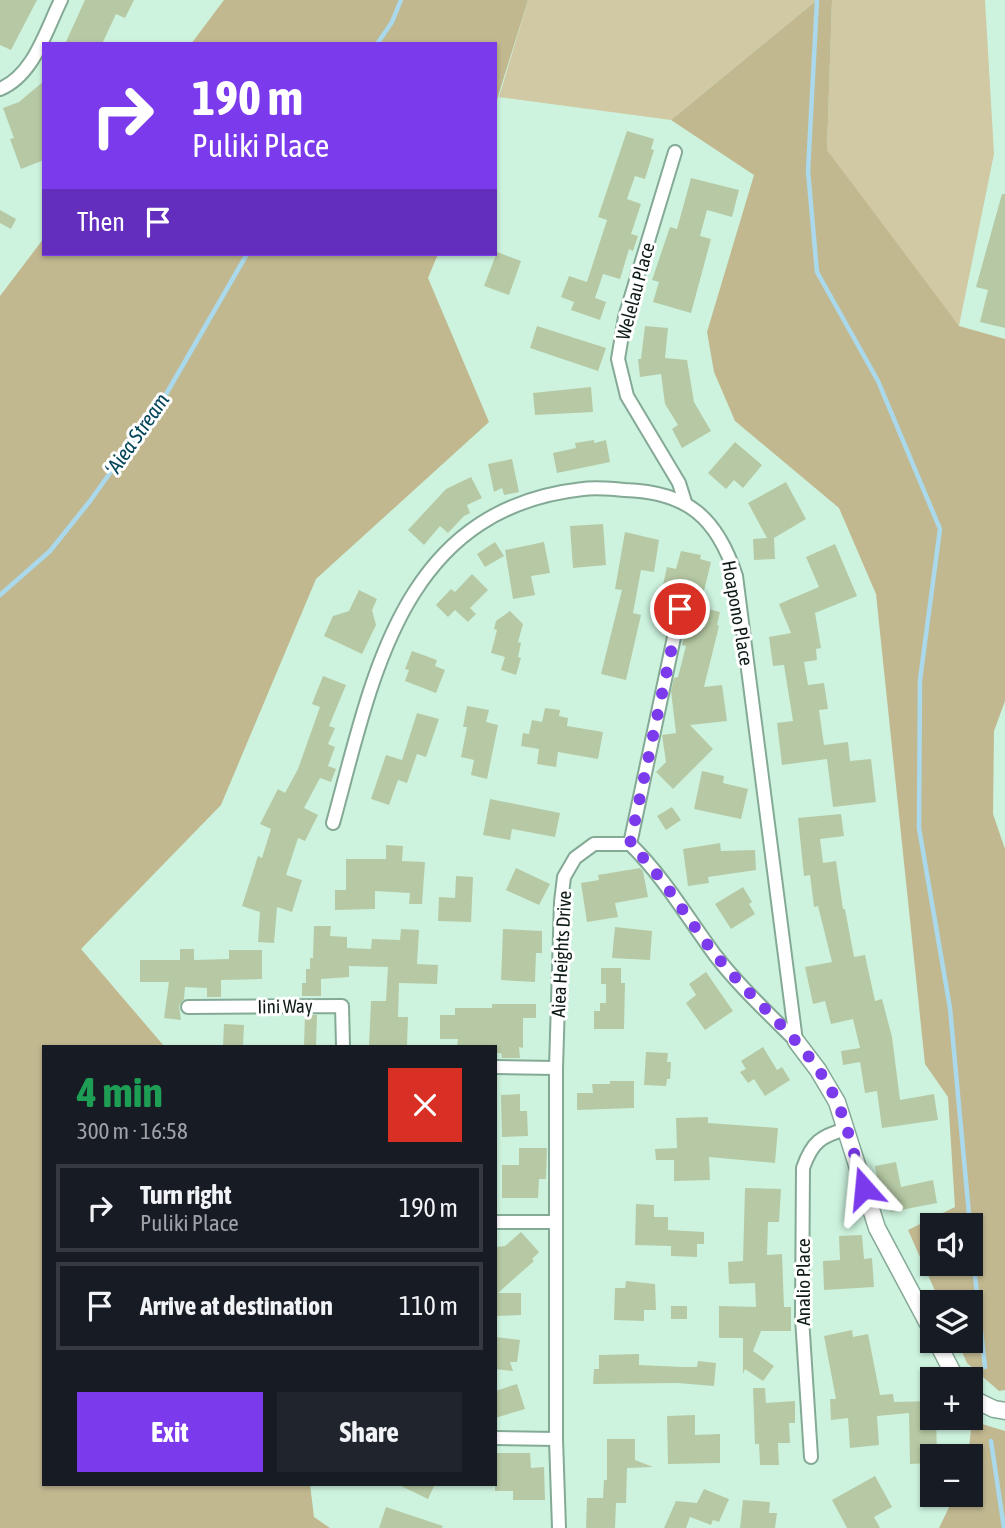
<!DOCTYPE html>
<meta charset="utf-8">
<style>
:root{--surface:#171b24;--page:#20242c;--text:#f1f3f6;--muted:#9ea1a6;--line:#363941;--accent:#7c3aed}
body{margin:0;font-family:"Asap Condensed",sans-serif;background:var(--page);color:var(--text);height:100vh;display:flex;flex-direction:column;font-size:26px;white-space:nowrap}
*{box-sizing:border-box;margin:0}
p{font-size:23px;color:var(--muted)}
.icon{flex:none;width:38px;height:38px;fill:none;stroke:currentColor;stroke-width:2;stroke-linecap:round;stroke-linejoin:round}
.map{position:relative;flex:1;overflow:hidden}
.panel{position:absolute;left:42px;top:1045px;width:455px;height:441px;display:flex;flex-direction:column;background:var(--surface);border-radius:0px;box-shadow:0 2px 5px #0004}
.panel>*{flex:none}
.top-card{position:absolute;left:42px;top:42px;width:455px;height:214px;border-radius:0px;box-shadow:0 2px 5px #0004;background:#7c3aed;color:#fff;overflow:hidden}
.buttons{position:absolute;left:920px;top:1213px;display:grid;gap:14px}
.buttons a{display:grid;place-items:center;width:63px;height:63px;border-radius:0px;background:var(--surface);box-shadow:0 2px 5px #0004;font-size:35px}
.pin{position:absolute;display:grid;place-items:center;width:60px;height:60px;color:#fff;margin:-30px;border:4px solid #fff;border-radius:50%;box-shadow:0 2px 7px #0007}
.me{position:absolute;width:77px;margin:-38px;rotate:342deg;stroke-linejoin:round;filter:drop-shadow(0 0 5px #0008)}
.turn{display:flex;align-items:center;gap:24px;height:147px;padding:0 35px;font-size:32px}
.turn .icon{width:91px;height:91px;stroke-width:2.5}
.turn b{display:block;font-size:49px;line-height:60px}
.then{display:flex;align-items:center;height:66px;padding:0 35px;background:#0003;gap:14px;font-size:26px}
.round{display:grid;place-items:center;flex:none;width:74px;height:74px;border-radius:0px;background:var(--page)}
.headline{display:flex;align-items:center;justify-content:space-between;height:119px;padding:0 35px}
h1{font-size:42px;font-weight:700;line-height:52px;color:#1e9e55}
.primary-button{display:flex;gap:14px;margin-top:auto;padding:14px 35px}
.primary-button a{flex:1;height:80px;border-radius:0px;background:var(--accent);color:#fff;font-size:28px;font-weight:700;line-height:80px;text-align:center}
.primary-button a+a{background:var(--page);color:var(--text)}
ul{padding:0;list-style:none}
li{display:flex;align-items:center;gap:21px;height:88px;margin:0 14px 10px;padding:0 21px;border:4px solid var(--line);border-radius:0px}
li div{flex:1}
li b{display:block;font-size:26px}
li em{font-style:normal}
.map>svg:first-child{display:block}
.green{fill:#d0c9a4}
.forest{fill:#c1b890;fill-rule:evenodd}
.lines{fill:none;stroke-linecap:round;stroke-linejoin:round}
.stream{stroke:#abd9ec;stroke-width:4.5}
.building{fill:#b6c9a4}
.minor-casing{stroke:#84a995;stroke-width:16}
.tertiary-casing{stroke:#84a995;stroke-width:19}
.minor{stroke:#fff;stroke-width:12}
.tertiary{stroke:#fff;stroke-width:16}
.route{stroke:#7c3aed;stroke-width:12;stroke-dasharray:0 21.6}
.labels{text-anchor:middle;stroke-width:6;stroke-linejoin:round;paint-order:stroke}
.street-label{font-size:19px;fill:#0e1c15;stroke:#fff}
.water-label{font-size:21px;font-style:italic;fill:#024559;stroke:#fff}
</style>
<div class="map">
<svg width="1005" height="1528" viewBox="0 0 1005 1528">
<rect width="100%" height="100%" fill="#cdf3de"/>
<g class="green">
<path d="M528 0H817L671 120 499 97Z"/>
<path d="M832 0H985L994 154 959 326 910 265 827 150Z"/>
</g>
<g class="forest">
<path d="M224 0H528L495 106V44H191Z"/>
<path d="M817 0H832L827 150 959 326 1005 339V701L994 731 993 814 1005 849V1390L999 1391 967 1363 957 1341 971 1340V1302H940L908 1230 955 1207 948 1097 925 1064 876 594 839 508 735 421 714 372 707 332 754 175 671 120ZM933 1225H971V1264H933Z"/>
<path d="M44 238V254H438L428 278 489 422 316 579 221 805 81 949 164 1046H44V1484H310L314 1517 330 1528H0V296Z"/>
<path d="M972 1421 1005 1431V1528H939L955 1495 971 1494V1456H968Z"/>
</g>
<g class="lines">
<g class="stream">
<path d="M817 0 808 171 817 272 878 381 940 529 920 680 919 828 950 1008 970 1225"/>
<path d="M377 44 392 22 401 0"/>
<path d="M0 595 50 551 90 501 165 396 247 254"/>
<path d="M971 1239 985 1367"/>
<path d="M991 1441 1004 1528"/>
</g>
</g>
<g class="building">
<path d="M0 0H37L11 50 0 45Z"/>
<path d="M85 0H134L125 18 116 14 102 44H65Z"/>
<path d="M44 81V160L21 169 10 139 14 138 3 108 19 102Z"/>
<path d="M627 131 654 139 651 149 654 150 645 179 635 176 627 199 641 204 631 234 638 236 633 251 629 249 620 279 603 274 595 298 606 302 600 320 571 310 574 302 561 297 569 276 587 282 607 220 598 217Z"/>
<path d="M691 178 739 190 732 217 707 210 700 236 711 239 691 313 653 302 659 282 652 280 670 227 677 229Z"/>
<path d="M1002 194H1005V328L980 322 988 290 976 287Z"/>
<path d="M0 210 16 219 11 229 0 223Z"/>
<path d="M497 252 521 261 509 295 484 286Z"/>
<path d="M537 326 606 348 598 371 530 348Z"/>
<path d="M645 326 668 328 665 358 687 360 694 402 711 431 682 448 672 429 678 425 665 404 661 374 640 377 638 359H641Z"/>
<path d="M591 387 593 412 535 415 533 393Z"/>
<path d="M594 440V443L606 440 610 462 557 473 553 453 576 448 575 443Z"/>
<path d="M735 442 762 465 743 488 734 480 726 489 708 473Z"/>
<path d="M512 459 519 492 504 495 502 488 494 492 488 464Z"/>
<path d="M471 477 482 498 467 505 470 513 464 516 448 533 440 526 424 545 408 530 446 489Z"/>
<path d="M786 482 806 519 774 538 775 559 754 560 753 539 767 538 748 503Z"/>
<path d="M603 524 606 565 573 568 570 526Z"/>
<path d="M625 532 659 540 654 572 641 570 633 613 641 615 626 680 601 674 622 590 615 589Z"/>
<path d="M495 542 504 556 485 567 477 554Z"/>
<path d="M544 542 550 573 531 576 535 595 513 599 505 550Z"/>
<path d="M835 544 857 596 815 613 821 648 816 649 817 660 804 662 808 685 824 683 828 709 819 710 824 745 848 742 850 761 871 759 876 802 833 807 827 759 782 765 777 723 793 721 784 665 773 666 769 637 791 633 779 604 819 587 806 557Z"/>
<path d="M681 551 701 555 700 559 711 562 701 603 661 594 667 567 676 569Z"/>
<path d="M472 574 488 590 470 608 476 614 468 622 455 610 448 617 436 605 451 589 455 592Z"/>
<path d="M359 590 377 599 372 610 376 625 362 654 324 636 333 616 349 611Z"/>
<path d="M692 605 720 612 717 625 719 626 704 687 722 685 727 721 690 725 713 749 673 789 656 772 666 762 662 735 676 733 671 691 674 678 678 677 686 646 682 645Z"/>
<path d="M510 611 523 624 518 642 521 643 518 657 521 658 516 675 501 670 505 657 491 653 497 630 494 629 496 621Z"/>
<path d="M412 651 437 660 435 666 445 670 436 693 405 681 409 670 405 669Z"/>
<path d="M323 676 346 685 329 726 335 728 328 744 335 747 328 766 336 769 331 782 320 778 304 808 318 815 305 841 298 838 286 875 302 880 292 912 277 907 274 943 258 942 260 912 242 906 258 856 262 858 271 829 260 824 278 789 285 793 298 769 320 707 312 704Z"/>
<path d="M467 706 489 710 486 722 498 725 487 779 471 775 474 760 461 757 467 727H463Z"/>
<path d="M545 708 560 710 559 716 568 718 567 726 603 732 598 759 558 752 556 767 537 764 539 749 521 746 523 733 529 734 532 720 542 722Z"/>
<path d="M417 713 439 719 426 757 417 754 407 783 398 780 389 805 371 799 386 755 402 760Z"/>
<path d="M702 771 724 776 723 783 748 789 741 819 694 809Z"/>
<path d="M490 799 560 813 555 837 512 829 510 840 483 835Z"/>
<path d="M672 807 681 820 666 830 657 816Z"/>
<path d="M841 814 844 836 820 839 823 863 836 861 843 909H845L854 957 865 955 875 1001 882 999 892 1037 900 1100 934 1094 938 1120 882 1128 877 1091 865 1093 860 1062 843 1065 841 1051 860 1048 853 1019 831 1024 825 1001 813 1004 805 967 832 962 818 906 814 907 810 875 804 876 798 818Z"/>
<path d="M720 843 721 851 755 850 756 870 708 877 709 883 688 886 683 849Z"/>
<path d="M386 845 403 846 402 861 425 862 422 904H409L410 893 375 891V909L335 910V890H346V859H386Z"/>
<path d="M516 868 550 884 539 905 506 890Z"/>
<path d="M640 868 643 871 648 897 615 903 618 917 587 922 581 883 599 880 598 875Z"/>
<path d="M456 876 473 877 471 922 438 921 439 897 455 898Z"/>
<path d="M743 887 752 902 749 904 755 914 731 929 715 904Z"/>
<path d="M314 926H331L330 936 347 937V948L371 949 372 939 400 940 401 929 419 930 417 964 438 965 437 984 399 983 398 1017H408L407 1046H369L371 1001H386L388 967 349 966V977L321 979V996H302V983H306V969H310V958H313Z"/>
<path d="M615 927 652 931 650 960 612 958Z"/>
<path d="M503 929 542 931V953H536L535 982 501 980Z"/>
<path d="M180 949H194V960L229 959V950H262V979L221 980V997H207V988L185 987 184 999 179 1006 181 1020 164 1018 169 982H140V960H180Z"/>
<path d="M601 968H621V983H625L624 1029H594V1011H600V1003H606V984H601Z"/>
<path d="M706 972 733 1011 705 1030 686 1003 696 995 689 984Z"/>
<path d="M492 1004H536V1018H523V1048L519 1047 520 1058H502L501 1053H495V1046H457L458 1039H440V1015H455V1008H492Z"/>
<path d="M305 1015H317L316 1046H304Z"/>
<path d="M224 1024 244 1025 243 1046H223Z"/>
<path d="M763 1047 777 1070 782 1067 790 1080 765 1096 754 1079 748 1083 740 1072 746 1069 741 1061Z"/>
<path d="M646 1052 668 1053 667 1062H671L670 1079H667L666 1086 644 1085Z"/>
<path d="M610 1081H634V1108L577 1110V1093H593L592 1084H610Z"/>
<path d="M520 1094V1111H527L528 1136 502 1137 501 1095Z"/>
<path d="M708 1117V1123L778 1128 775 1163 709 1157 710 1180 674 1181V1160H656L655 1149 677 1148 676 1118Z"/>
<path d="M519 1148H547L546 1179H539L538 1198H502V1165H519Z"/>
<path d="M896 1162 901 1187 933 1180 937 1203 891 1212 886 1186 879 1187 875 1166Z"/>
<path d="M745 1188 781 1189 779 1222H768L767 1255 782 1254 784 1307H791V1331H761L753 1351 774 1366 763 1381 745 1369 743 1374V1338H719V1306L756 1307 755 1283 729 1284 728 1262 743 1261Z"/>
<path d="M636 1204 654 1205V1217H668V1230L704 1232V1244H697V1257L671 1256V1246L635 1245Z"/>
<path d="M521 1232 539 1252 532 1259 534 1261 498 1293H521V1315L495 1316V1247L505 1246Z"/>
<path d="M862 1235 864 1259 872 1258 874 1287 824 1290 823 1261 840 1260 839 1236Z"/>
<path d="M626 1281 655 1284 656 1310H644V1321L614 1320 615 1288H625Z"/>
<rect x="671" y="1306" width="16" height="13"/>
<path d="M852 1330 853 1337 868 1334 880 1395 893 1394 894 1402 933 1401V1418H936L937 1456H933V1463L910 1464 909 1413 877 1416 879 1445 850 1448 848 1418 831 1420 830 1399H836L824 1336Z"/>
<path d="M495 1337 520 1340 517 1362H510L513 1371 495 1369Z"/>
<path d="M639 1354V1365L683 1367H697L698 1361 716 1363 714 1386 677 1383 593 1384 594 1369H599V1355Z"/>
<path d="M517 1384 525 1409 495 1418V1391Z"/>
<path d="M753 1388H765L766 1403 795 1401V1423H789L790 1443H778L779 1465H760L759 1444H755Z"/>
<path d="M695 1415V1435L720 1434V1463L668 1464 667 1416Z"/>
<path d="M607 1439H635V1460L653 1467 627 1468 626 1503H616L615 1528H586L587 1498H603L604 1480H607Z"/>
<path d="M495 1453H530L531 1468 544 1467 545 1500H513V1491H495Z"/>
<path d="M875 1476 892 1507 874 1517 880 1528H847L832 1500Z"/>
<path d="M397 1484H435L428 1499Z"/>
<path d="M704 1489 729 1499 719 1522 713 1520 711 1525 690 1517 686 1528H664L676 1501 697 1503Z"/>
<path d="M743 1500 770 1502 769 1513H777L775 1528H740Z"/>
<path d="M386 1507 443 1526 442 1528H379Z"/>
</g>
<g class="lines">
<g class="minor-casing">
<g id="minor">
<path d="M0 89C34 75 46 30 61 0"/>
<path d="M675 152 625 317 618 359 627 396 679 483 685 502"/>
<path d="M333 823C373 678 400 509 583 489 596 487 611 489 625 490 688 492 717 518 736 576L796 1041"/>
<path d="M630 844 680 609"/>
<path d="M188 1007 342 1006 343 1046"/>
<path d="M495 1067 556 1068"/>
<path d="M495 1222H556"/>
<path d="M495 1438 556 1439"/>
<path d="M811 1457 802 1318 803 1168C812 1142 821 1136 846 1129"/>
<path d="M559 1528 556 1439V1068L561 902 564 877 575 858 594 844H630C664 877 687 917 715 955 739 986 768 1013 796 1041"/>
</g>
</g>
<g class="tertiary-casing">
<g id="tertiary">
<path d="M796 1041 818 1070 837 1102 877 1228 933 1333"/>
<path d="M936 1340 956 1379"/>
<path d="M971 1398 994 1409 1005 1411"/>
</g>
</g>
<use href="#minor" class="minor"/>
<use href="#tertiary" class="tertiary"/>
</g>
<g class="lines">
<path class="route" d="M680 609 630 844C665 878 688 921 718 958 757 1006 811 1045 837 1102 849 1129 855 1160 864 1188"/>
</g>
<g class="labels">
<g class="street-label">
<text transform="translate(635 291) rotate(-75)" y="7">Welelau Place</text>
<text transform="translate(738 613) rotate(80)" y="7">Hoapono Place</text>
<text transform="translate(561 954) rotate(-87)" y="7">Aiea Heights Drive</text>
<text transform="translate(285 1006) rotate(-1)" y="7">Iini Way</text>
<text transform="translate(803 1282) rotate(-90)" y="7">Analio Place</text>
</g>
<g class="water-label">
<text transform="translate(137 435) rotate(-55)" y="7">ʻAiea Stream</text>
</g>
</g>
</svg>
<div class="buttons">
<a><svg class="icon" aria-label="sound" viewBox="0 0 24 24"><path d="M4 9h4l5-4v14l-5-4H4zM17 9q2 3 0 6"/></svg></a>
<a><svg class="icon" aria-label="layers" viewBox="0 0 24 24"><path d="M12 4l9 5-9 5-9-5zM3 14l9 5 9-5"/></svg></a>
<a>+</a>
<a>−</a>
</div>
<div class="pin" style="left:680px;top:609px;background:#d93025"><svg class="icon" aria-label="arrive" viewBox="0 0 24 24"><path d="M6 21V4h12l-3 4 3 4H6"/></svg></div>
<svg class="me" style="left:864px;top:1188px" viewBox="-20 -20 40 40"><path d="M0-17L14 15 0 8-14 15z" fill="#7c3aed" stroke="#fff" stroke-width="4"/></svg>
<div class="top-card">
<div class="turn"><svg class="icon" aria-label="right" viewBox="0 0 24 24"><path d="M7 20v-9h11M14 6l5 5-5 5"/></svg><div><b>190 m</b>Puliki Place</div></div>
<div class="then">Then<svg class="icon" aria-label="arrive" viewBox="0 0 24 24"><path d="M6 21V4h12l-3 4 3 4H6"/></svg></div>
</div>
<section class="panel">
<div class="headline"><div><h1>4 min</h1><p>300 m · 16:58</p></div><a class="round" style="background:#d93025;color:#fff"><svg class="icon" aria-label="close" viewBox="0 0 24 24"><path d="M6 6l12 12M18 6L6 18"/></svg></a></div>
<ul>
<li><svg class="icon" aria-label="right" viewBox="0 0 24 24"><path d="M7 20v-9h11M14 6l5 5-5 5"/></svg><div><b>Turn right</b><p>Puliki Place</p></div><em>190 m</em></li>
<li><svg class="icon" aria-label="arrive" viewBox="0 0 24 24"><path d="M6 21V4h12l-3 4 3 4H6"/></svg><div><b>Arrive at destination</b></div><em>110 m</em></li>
</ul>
<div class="primary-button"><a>Exit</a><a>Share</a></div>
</section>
</div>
